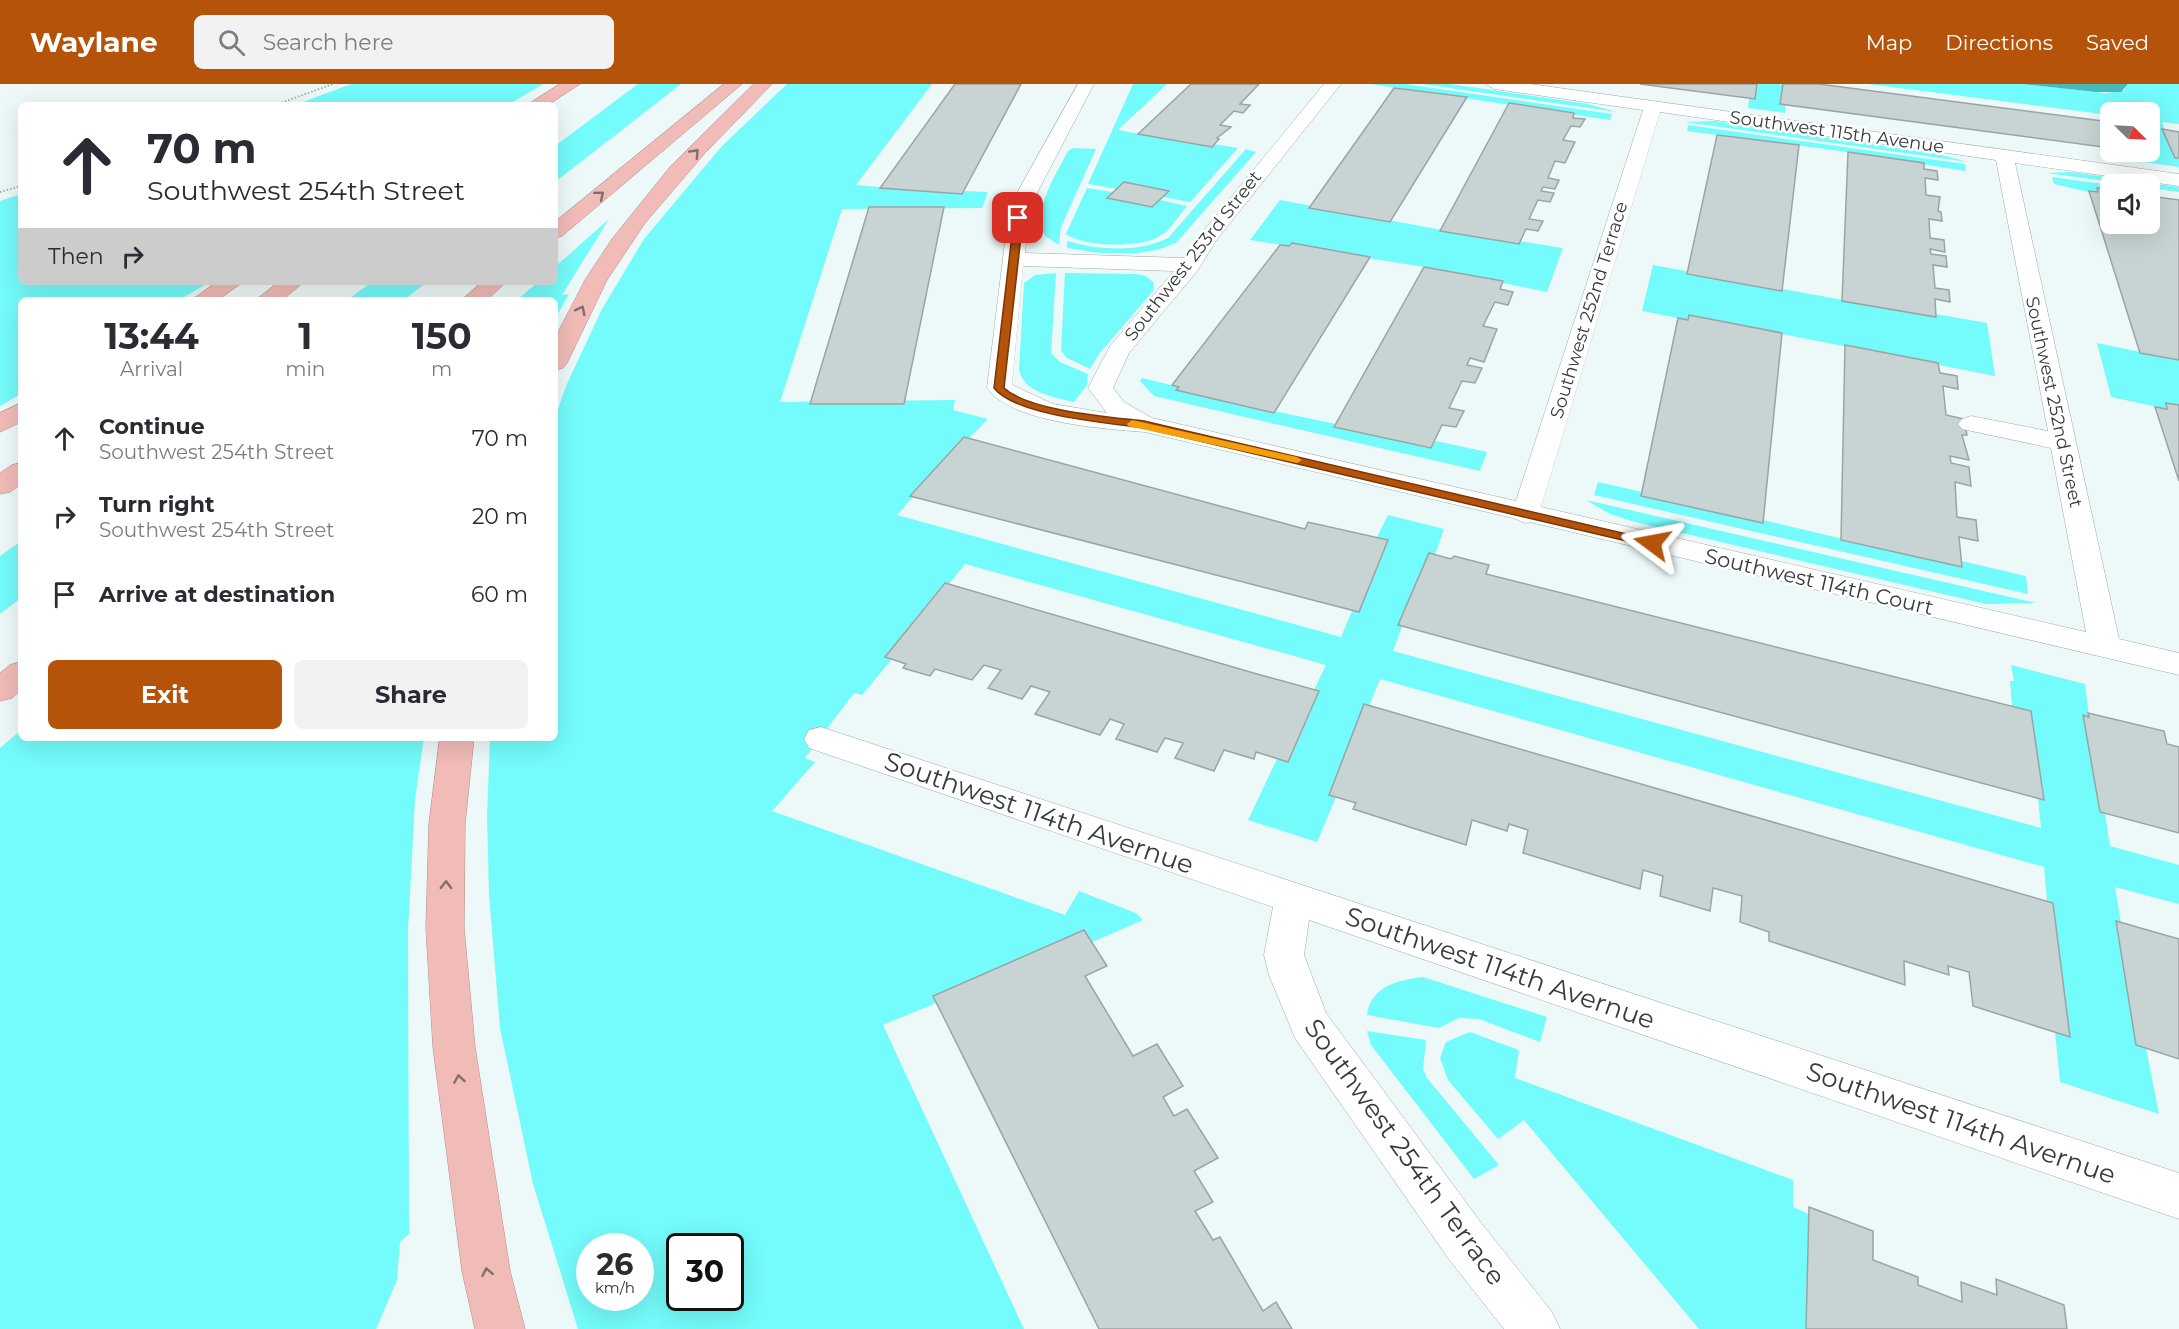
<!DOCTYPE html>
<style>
:root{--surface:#fff;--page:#f2f2f3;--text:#2b2b33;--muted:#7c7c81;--accent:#b45309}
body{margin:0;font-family:Montserrat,sans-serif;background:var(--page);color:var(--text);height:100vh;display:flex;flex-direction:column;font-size:22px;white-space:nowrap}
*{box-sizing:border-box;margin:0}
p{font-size:20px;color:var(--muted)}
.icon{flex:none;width:33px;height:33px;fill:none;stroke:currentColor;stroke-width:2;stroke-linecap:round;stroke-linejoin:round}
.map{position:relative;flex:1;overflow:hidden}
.drawer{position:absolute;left:18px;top:213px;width:540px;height:444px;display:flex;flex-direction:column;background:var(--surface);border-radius:9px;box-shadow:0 6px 24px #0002}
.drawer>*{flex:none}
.guide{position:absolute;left:18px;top:18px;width:540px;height:183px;border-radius:9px;box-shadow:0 6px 24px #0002;background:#fff;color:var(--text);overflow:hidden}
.needle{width:39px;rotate:114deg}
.fabs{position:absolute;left:2100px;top:18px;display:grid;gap:12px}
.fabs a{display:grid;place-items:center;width:60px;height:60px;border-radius:9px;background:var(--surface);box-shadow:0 6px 24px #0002;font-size:30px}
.speed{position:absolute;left:576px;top:1149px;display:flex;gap:12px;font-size:30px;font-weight:700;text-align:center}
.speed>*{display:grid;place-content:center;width:78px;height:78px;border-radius:50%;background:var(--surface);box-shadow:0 6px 24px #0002;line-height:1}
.speed small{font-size:15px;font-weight:400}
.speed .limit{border:3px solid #111;border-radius:9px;background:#fff;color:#111}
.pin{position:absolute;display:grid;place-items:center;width:51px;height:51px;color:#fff;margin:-26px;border-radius:12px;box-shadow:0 3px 9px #0006}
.me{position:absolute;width:66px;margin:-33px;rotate:283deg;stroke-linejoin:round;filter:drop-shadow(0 0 4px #0008)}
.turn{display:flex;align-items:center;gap:21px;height:126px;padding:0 30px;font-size:27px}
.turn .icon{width:78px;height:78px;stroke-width:2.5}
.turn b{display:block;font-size:42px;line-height:51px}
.then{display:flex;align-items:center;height:57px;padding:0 30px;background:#0003;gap:12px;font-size:22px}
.eta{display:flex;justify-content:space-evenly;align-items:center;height:102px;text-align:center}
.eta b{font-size:36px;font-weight:700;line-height:42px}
.primary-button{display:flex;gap:12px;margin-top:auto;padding:12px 30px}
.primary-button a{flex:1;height:69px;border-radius:9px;background:var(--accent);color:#fff;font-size:24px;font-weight:700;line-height:69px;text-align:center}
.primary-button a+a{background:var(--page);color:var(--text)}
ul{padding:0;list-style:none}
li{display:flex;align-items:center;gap:18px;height:78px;padding:0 30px}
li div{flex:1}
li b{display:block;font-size:22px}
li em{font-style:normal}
header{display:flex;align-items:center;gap:36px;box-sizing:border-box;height:84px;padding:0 30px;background:var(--accent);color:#fff}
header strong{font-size:28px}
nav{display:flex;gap:33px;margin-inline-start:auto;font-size:21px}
.search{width:420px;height:54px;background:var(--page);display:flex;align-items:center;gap:15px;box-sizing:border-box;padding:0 21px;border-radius:9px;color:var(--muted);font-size:22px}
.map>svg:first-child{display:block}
.green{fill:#74fbfb;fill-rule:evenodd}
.water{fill:#49b8b8}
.building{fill:#c8d3d3;stroke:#9aa4a4;stroke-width:1.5}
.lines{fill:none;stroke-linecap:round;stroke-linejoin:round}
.minor-casing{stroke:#9ea9a9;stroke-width:1}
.highway-casing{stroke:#b08e8c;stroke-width:1}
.path{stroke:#a6afaf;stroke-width:2;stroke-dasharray:1.5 2;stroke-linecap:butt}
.minor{fill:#fff;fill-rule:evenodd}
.highway{fill:#f1bbb7;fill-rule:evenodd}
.oneway{stroke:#816e6d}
.route{fill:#b45309;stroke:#753606;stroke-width:1.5}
.slow{fill:#f59e0b}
.labels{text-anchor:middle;stroke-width:5;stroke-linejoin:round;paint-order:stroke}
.far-street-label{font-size:18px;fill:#373b3b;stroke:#fff}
.street-label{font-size:21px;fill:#373b3b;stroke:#fff}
.near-street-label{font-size:26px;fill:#373b3b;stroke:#fff}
</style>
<header>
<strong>Waylane</strong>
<div class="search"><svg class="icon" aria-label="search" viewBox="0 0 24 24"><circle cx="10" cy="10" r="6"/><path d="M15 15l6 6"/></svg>Search here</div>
<nav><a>Map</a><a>Directions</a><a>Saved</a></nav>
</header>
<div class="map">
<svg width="2179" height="1245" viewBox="0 0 2179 1245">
<rect width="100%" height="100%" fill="#edf9f8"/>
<g class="green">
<path d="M351 0H543L508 21H295Z"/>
<path d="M638 0H681L555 98V62Z"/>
<path d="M787 0H932L856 101 962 110 964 107 988 108 982 124 842 125 780 318 955 316 953 326 988 335 911 412 913 413 897 431 1341 553 1352 527 1359 528 1388 457 1377 453 1388 431 1444 445 1435 471 1399 541 1402 542 1393 567 2041 744 2038 714 2044 715 2031 627 2012 622 2010 597H2014L2011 581 2085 600 2089 633 2083 632 2100 728 2105 729 2110 762 2179 781V820L2115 803 2121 839 2116 838 2136 961 2146 964 2159 1030 2060 998 2055 948 2070 952 2053 820 2047 817 2044 783 1380 595 1369 622 1364 621 1329 710 1336 713 1317 758 1248 736 1277 675 1288 678 1319 608 1314 606 1326 581 965 480 949 500 944 499 885 572 892 575 862 611 854 609 805 674 815 678 772 727 1065 831 1079 807 1136 829 1143 836 1092 858 1083 846 934 912 936 919 883 941 1024 1245H578L533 1100 500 944 489 810 487 733 490 654H555V334L566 302 602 225 644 155 722 62ZM590 1162H640V1214H590ZM680 1162H730V1214H680Z"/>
<path d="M1133 0H1167L1118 46 1212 63 1214 60 1238 64 1190 118 1163 113 1168 107 1125 98 1117 105 1088 100Z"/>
<path d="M1371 0H1405L1612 30 1610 36Z"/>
<path d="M1422 0H1450L1588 20 1617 28Z"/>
<path d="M1757 0H1783L1780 19 1785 20V29L1748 24 1749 15H1755Z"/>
<path d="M1868 0H2022L2106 9 2124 6 2128 0H2179V40L2162 38 2174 73 2179 74V83L2144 78 2139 68H2150V28H2110V31Z"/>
<path d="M1715 37 1934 69 1968 78 1685 38Z"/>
<path d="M1688 41 1965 80V87L1848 68 1687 47Z"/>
<path d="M1073 64 1096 65 1061 143 1059 161 1045 152C1032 125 1056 91 1068 67Z"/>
<path d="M1246 65 1256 68 1176 159 1157 166 1137 169H1100L1067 164V157C1098 166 1138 169 1168 154Z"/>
<path d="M2070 88 2179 103V108L2150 104V100H2126L2047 89Z"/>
<path d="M2052 93 2110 101V106L2097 105 2098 108H2089L2054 100Z"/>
<path d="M1087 104 1113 108 1108 114 1152 123 1160 116 1187 122C1179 131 1170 147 1158 153 1140 164 1083 163 1066 150Z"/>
<path d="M21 110V198H210L179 216H21V310L0 322V117Z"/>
<path d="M1280 116 1518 160 1520 157 1563 164 1547 208 1425 183 1250 156Z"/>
<path d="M609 135 562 211 569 210 555 235V216H517L538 198H555V183Z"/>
<path d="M1653 181 1935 233 1936 230 1987 239 1995 292 1690 232 1688 236 1642 227Z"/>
<path d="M1056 189 1051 269 1060 278 1088 290 1087 301 1074 318C1054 313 1024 309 1019 286L1024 199 1035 191Z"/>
<path d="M1065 189 1137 190 1146 192 1154 199 1153 207 1099 270 1090 285 1067 274 1061 267Z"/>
<path d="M372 198H427L404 216H347Z"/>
<path d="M2097 259 2179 276V321L2166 319 2167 325 2111 313Z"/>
<path d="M1142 294 1179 303 1177 306 1186 309 1336 340 1335 343 1431 364 1436 357 1487 368 1480 387 1154 312 1140 297Z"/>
<path d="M1598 398 1642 408 1641 412 1762 439 1763 436 1961 483 1962 477 2026 492 2028 510 1594 411Z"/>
<path d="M1586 416 2036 519 1986 520 1635 438 1610 430Z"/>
<path d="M21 457V514L0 530V472Z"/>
<path d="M21 646V654H424L415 715 408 847 409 1150 400 1158 397 1196 376 1245H0V664Z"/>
<path d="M1423 893 1547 933 1540 958 1479 935 1459 934 1439 944 1367 931C1371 902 1398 896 1423 893Z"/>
<path d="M1367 947 1426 956 1423 985 1427 994 1499 1081 1474 1095 1371 961Z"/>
<path d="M1470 948 1519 966 1515 994 1793 1096V1123L1809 1130 1806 1245H1699L1524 1036 1498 1055 1448 996 1440 974 1446 958Z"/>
</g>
<path class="water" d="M2022 0H2128L2121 8H2096Z"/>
<g class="building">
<path d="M955 0H1021L962 110 880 104Z"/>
<path d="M1191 0H1259L1240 20 1250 21 1243 29 1234 27 1220 41 1231 43 1217 54 1219 55 1212 63 1138 50Z"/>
<path d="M1640 0H1757L1755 15Z"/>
<path d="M1783 0H1819L2110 38V64L1780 20Z"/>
<path d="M1394 4 1467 13 1390 138 1309 124Z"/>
<path d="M1509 19 1574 29 1573 34 1585 35 1580 43 1571 42 1563 56 1575 58 1565 79 1555 77 1548 94 1559 96 1555 105 1543 103 1541 107 1554 109 1550 118 1538 116 1529 135 1543 137 1538 147 1526 145 1519 160 1440 147Z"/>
<path d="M2162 45 2179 48V74H2175Z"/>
<path d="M1717 51 1799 61 1782 207 1687 190Z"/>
<path d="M1848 68 1924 79V85L1937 87 1938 96 1925 94 1926 111 1940 113 1938 127 1941 128 1942 137 1929 135 1930 154 1944 156 1945 168 1930 165 1931 170 1946 172 1947 183 1933 181 1935 204 1949 206 1950 218 1935 215 1936 233 1842 217Z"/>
<path d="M1124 98 1169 107 1152 123 1107 114Z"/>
<path d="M2097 104 2110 106V140H2150V112L2179 116V276L2140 269 2089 107 2098 108Z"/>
<path d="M869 123H944L904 320H810Z"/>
<path d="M1292 159 1370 173 1274 329 1176 306 1179 303 1172 301 1280 161 1289 162Z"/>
<path d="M1424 183 1503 197 1500 205 1513 208 1508 221 1495 218 1483 242 1497 245 1484 278 1470 274 1467 281 1482 284 1475 299 1462 297 1449 324 1464 327 1456 343 1442 341 1431 364 1334 343Z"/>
<path d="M1689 231 1782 249 1763 439 1641 412 1678 234 1688 236Z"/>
<path d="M1845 261 1938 279 1940 289 1957 292 1958 305 1943 302 1946 331 1964 335 1967 351H1962L1969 376 1950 372 1951 379 1969 383 1971 402 1955 398 1957 433 1976 436 1978 457 1959 453 1962 483 1841 456Z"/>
<path d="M2166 319 2179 321V397L2155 323 2167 325Z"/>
<path d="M964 353 1305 445 1308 438 1388 456 1359 528 910 412Z"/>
<path d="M1429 469 1451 475 1454 472 1489 481 1486 490 2031 627 2044 716 1398 541Z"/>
<path d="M945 499 1257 590 1319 607 1288 678 1256 668 1254 675 1224 666 1214 687 1175 674 1183 659 1165 654 1157 668 1116 655 1124 640 1110 635 1100 651 1035 630 1050 608 1031 602 1022 615 988 604 1001 586 984 581 972 596 935 585 930 592 903 584 906 580 885 573Z"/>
<path d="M1364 620 2053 819 2070 953 1973 922 1969 888 1948 882 1949 891 1904 877 1905 901 1769 857V848L1740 838 1742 812 1713 804 1710 827 1660 812 1663 792 1643 786 1640 805 1523 769 1528 746 1509 740 1507 747 1472 736 1466 761 1353 725 1356 719 1329 711Z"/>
<path d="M2088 629 2164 647 2167 660 2179 663V749L2100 728 2083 631 2089 633Z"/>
<path d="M2116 837 2179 855V975L2136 961Z"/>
<path d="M1084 846 1107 882 1085 892 1133 972 1157 960 1183 1002 1163 1013 1174 1032 1187 1025 1218 1074 1194 1087 1213 1118 1195 1127 1213 1156 1220 1153 1263 1227 1276 1218 1292 1245H1099L933 912Z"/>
<path d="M1809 1123 1873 1147V1176L1918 1193V1201L1962 1218 1961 1198 1997 1211 1996 1195 2064 1221 2067 1245H1806Z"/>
</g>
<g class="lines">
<g class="minor-casing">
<g id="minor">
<path d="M1078 0H1094L1038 107 1028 134 1025 169 1184 174 1200 151 1324 0H1341L1215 158 1198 186 1129 269 1113 304 1124 318 1152 334 1516 417 1643 26 1494 5 1486 0H1530L2179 90V102L2015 79 2119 555 2179 569V591L1530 438 1525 439 1513 434 1145 348C1106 345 1011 339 987 304L1008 134 1018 107ZM1660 28 1996 76 2048 347 1971 332 1962 335 1958 340 1962 345 2051 364 2086 548 1541 423ZM1023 182 1174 187 1110 262 1088 304 1107 329 1053 320 1012 301Z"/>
<path d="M821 643 2179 1089V1135L1309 836 1304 871 1326 929 1482 1140 1552 1228 1560 1245H1504L1448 1174 1295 954 1269 891 1264 871 1273 823 809 664 804 655 809 646Z"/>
</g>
</g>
<g class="highway-casing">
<g id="highway">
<path d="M560 0H580L548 21H527Z"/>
<path d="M724 0H742L562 152 555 154V138Z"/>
<path d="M754 0H772L705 69 645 139 607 196 567 279 563 284 555 286V254L585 196 612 155 670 83Z"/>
<path d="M217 198H243L218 216H192Z"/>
<path d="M279 198H304L282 216H256Z"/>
<path d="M482 198H506L487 216H462Z"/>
<path d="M21 319V338L0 348V329Z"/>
<path d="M21 379V400L10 408 0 410V389L12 381Z"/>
<path d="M21 578V606L12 614 0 617V589L10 581Z"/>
<path d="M440 654H474L465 740 464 844 475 963 510 1187 525 1245H475L462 1187 433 963 426 844 429 740Z"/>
</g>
</g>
<g class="path">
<path d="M275 21 333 0"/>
<path d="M0 108 21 102"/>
</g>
<use href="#minor" class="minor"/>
<use href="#highway" class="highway"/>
</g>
<defs><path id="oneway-chevron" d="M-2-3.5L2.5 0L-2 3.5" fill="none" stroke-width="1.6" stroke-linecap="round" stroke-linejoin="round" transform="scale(1.5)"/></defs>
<g class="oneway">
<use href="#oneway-chevron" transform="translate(695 69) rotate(-47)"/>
<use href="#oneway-chevron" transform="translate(600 111) rotate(-40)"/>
<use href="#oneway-chevron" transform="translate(581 226) rotate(-63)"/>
<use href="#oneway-chevron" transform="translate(446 801) rotate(-89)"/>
<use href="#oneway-chevron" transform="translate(459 995) rotate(-99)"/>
<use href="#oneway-chevron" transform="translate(487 1188) rotate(-101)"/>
</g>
<path class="route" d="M1018 131 1023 134 1004 304C1029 327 1109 333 1144 337L1652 456 1658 459 1652 463 1144 344C1109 339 1016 332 994 304L1014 134Z"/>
<path class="slow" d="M1132 336 1297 373 1302 376 1297 379 1128 342 1127 340Z"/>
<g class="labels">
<g class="far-street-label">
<text transform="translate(1837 48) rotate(8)" y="6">Southwest 115th Avenue</text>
<text transform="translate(1193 172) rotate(-52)" y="6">Southwest 253rd Street</text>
<text transform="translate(1589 226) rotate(-73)" y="6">Southwest 252nd Terrace</text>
<text transform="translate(2054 318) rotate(78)" y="6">Southwest 252nd Street</text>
</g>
<g class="street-label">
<text transform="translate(1819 498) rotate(13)" y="7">Southwest 114th Court</text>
</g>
<g class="near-street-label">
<text transform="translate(1039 729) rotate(19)" y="9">Southwest 114th Avernue</text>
<text transform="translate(1500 884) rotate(19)" y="9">Southwest 114th Avernue</text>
<text transform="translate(1961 1039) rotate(19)" y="9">Southwest 114th Avernue</text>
<text transform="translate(1405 1068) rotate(54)" y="9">Southwest 254th Terrace</text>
</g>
</g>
</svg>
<div class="fabs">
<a><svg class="needle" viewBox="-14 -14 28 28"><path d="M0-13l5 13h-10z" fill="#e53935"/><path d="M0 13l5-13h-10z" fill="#7c7c81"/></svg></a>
<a><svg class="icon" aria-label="sound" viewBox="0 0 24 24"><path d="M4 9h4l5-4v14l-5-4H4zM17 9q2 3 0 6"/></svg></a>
</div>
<div class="speed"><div>26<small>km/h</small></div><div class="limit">30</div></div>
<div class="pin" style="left:1018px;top:134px;background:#d93025"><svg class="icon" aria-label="arrive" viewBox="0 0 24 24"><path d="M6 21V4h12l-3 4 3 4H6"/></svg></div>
<svg class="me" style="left:1652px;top:459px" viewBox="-20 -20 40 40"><path d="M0-17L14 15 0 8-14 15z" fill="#b45309" stroke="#fff" stroke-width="4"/></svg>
<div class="guide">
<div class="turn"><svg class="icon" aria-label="ahead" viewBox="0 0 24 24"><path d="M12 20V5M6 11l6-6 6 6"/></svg><div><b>70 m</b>Southwest 254th Street</div></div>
<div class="then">Then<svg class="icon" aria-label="right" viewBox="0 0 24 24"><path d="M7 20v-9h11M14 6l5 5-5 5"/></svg></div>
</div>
<section class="drawer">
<div class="eta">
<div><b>13:44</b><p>Arrival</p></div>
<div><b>1</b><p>min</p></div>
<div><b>150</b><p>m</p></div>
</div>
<ul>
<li><svg class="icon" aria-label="ahead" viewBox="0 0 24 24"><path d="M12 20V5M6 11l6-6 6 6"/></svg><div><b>Continue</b><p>Southwest 254th Street</p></div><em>70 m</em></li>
<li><svg class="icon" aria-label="right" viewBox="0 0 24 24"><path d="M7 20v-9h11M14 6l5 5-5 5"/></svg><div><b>Turn right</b><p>Southwest 254th Street</p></div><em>20 m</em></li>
<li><svg class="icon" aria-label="arrive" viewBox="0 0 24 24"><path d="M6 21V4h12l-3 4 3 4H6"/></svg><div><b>Arrive at destination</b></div><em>60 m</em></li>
</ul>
<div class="primary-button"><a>Exit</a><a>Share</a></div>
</section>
</div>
